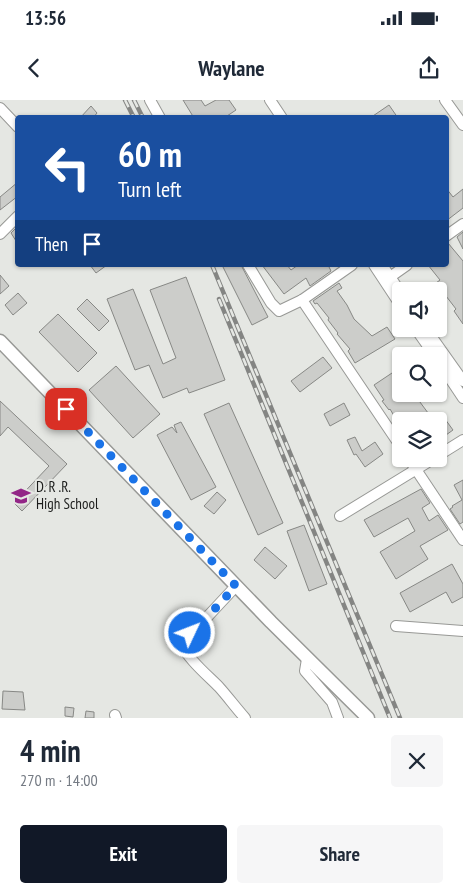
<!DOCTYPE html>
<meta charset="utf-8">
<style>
:root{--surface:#fff;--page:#f6f6f7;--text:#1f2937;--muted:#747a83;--accent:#111827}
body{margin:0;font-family:"PT Sans Narrow",sans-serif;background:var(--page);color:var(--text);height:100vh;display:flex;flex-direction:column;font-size:19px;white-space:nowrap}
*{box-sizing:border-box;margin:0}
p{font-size:16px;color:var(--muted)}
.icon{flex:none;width:28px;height:28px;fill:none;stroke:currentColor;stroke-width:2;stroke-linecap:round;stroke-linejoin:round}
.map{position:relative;height:618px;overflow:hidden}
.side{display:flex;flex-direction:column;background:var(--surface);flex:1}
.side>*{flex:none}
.top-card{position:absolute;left:15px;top:15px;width:434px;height:152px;border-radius:5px;box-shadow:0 1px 4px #0004;background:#1a4fa0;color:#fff;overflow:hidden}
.fabs{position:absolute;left:392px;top:182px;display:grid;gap:10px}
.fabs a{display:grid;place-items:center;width:55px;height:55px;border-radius:5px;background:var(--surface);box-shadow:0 1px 4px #0004;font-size:25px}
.pin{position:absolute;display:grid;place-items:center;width:42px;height:42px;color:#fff;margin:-21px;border-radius:10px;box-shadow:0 2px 8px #0006}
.me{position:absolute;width:55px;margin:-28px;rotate:47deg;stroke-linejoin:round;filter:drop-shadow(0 0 4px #0008)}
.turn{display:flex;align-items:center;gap:18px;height:105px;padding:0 20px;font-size:22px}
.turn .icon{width:65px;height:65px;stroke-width:2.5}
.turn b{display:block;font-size:35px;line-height:42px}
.then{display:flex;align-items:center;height:48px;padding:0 20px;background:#0003;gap:10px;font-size:19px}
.round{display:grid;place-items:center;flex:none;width:52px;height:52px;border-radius:5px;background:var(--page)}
.overview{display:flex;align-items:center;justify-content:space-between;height:85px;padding:0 20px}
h1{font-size:30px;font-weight:800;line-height:38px}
.primary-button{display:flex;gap:10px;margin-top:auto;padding:10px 20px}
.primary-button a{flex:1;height:58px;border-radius:5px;background:var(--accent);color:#fff;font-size:20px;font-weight:800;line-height:58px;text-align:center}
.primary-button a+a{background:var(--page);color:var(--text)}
.status{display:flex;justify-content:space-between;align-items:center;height:35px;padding:0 25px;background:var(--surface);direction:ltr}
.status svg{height:14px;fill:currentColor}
header{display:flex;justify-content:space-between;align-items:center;height:65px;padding:0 20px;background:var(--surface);font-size:22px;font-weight:800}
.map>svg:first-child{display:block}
.building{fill:#cccdca;stroke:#878885}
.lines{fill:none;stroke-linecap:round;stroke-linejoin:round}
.minor-casing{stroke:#989996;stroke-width:12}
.major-casing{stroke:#989996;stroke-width:15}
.minor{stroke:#fff;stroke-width:10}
.major{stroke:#fff;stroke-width:12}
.rail-casing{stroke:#848583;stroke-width:4.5}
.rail{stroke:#e5e7e3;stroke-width:2.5;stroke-dasharray:8;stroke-linecap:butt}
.route{stroke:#1a73e8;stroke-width:9;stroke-dasharray:0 16.2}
.labels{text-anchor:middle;stroke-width:4;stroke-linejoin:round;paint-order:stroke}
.poi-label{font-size:15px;fill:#1c1d1c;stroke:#e5e7e3;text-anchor:start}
</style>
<div class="status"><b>13:56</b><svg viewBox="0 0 49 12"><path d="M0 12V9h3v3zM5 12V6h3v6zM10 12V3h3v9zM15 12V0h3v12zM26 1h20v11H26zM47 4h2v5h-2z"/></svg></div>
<header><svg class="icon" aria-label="back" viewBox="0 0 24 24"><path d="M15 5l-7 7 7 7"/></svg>Waylane<svg class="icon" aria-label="share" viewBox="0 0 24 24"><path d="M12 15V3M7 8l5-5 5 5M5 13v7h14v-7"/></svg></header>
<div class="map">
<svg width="463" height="618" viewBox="0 0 463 618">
<rect width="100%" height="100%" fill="#e5e7e3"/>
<g class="building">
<path d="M183 0H201L205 6 216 0H229L236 10 224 18H194Z"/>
<path d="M389 5 398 18H370Z"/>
<path d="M91 6 97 13 93 18H80Z"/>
<path d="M18 82V96L0 110V97Z"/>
<path d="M446 88 453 97 463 89V108L446 121Z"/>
<path d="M18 126V144L11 133Z"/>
<path d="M463 132V149L457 137Z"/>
<path d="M446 143H448L463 161V224L454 211 456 209 436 183 440 180 428 165H446Z"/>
<path d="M90 165H107L96 173Z"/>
<path d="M222 165H241L268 217 252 225Z"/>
<path d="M262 165H287L291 170 298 165H328L331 171 310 186 306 178 284 194Z"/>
<path d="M0 175 9 186 0 194Z"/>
<path d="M186 177 225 280 189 293 187 288 163 298 149 265 135 270 107 199 133 189 163 264 176 258 150 190Z"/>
<path d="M339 183 342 188 337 191 347 205 354 219 372 236 387 227 395 239 355 263 348 251 350 249 337 234 338 233 328 220 329 218 317 203 315 204 313 201Z"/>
<path d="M18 193 27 203 13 215 5 205Z"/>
<path d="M87 199 109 221 99 231 77 209Z"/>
<path d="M58 214 97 253 78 272 39 232Z"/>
<path d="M323 257 332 268 300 292 291 281Z"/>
<path d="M116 266 160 314 133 338 89 290Z"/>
<path d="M401 267V294H414L434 321H397L390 309 389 310 382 301 384 300 374 285Z"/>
<path d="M0 301 67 364 22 411 14 403 49 366 8 327 0 336Z"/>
<path d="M229 303 283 423 258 435 204 314Z"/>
<path d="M344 303 350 315 330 326 324 314Z"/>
<path d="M445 319 453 330 439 340V324Z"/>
<path d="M181 322 216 387 191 400 157 335 172 327 177 333 174 325Z"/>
<path d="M355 337 362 351 375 342 383 354 365 367 356 354 354 355 347 340Z"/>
<path d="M463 380V422L460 424 450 409 453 407 452 406 462 400 454 385Z"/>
<path d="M421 389 430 403 422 408 429 421 438 415 448 430 420 446 428 459 396 479 380 452 415 431 408 418 374 437 364 420Z"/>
<path d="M217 392 226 400 214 414 204 406Z"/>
<path d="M304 425 327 484 309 491 287 431Z"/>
<path d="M265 447 287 466 275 479 254 460Z"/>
<path d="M452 464 463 484V497L452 503 446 492 410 512 400 493Z"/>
<path d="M3 591 23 592 25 610 2 609Z"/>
<path d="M65 607 74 608 73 617 65 616Z"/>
<path d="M86 611 94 612V618H85Z"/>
</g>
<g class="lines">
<g class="minor-casing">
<g id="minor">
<path d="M150 0 160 18"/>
<path d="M270 0 282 18"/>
<path d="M445 0 463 25"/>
<path d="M0 8 18 27"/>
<path d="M0 134 18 116"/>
<path d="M446 136 463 124"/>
<path d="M248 165 271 203 279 211 302 200 352 165"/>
<path d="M374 165 401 206"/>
<path d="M382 165 401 193"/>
<path d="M390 177 407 165"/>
<path d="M302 200 401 347"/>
<path d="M416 229 435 256"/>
<path d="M426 229 463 281"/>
<path d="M439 262 463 298"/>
<path d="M439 355 463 340"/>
<path d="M409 359 463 440"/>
<path d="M340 416 433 359"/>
<path d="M236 486 209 515 180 542C189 560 205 573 219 587 228 597 236 608 245 618"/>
<path d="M396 526 463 531"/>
<path d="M307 559 305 571 332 602 338 618"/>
<path d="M115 615 116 618"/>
</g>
</g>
<g class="major-casing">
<path id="major" d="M0 241 271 522 368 618"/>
</g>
<use href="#minor" class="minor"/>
<use href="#major" class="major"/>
<g class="rail-casing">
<g id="rail">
<path d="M125 0 134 18"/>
<path d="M134 0 143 18"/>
<path d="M212 165 400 618"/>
<path d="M219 199 390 618"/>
</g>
</g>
<use href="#rail" class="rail"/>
</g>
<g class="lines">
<path class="route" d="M66 309 236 486 209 515 190 533"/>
</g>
<defs>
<g id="school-bare" transform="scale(1.5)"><path d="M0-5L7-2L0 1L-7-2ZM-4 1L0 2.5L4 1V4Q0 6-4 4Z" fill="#932687" stroke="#e5e7e3" stroke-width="2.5" paint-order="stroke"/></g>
</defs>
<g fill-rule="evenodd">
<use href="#school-bare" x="21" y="396"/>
</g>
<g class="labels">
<g class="poi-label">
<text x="36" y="392">D. R .R.<tspan x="36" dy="17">High School</tspan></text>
</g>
</g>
</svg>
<div class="fabs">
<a><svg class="icon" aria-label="sound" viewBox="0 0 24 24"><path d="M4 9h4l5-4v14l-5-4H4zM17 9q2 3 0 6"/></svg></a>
<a><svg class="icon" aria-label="search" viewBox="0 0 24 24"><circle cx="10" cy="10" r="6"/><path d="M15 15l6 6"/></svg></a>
<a><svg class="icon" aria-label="layers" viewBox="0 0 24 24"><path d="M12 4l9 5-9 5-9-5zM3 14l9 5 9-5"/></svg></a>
</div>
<div class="pin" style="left:66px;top:309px;background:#d93025"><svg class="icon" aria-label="arrive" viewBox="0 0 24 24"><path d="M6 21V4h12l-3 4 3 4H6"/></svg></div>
<svg class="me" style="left:190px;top:533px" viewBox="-20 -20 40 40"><circle r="17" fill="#1a73e8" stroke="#fff" stroke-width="3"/><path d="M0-11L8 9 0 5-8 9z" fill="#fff"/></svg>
<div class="top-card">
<div class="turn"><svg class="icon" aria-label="left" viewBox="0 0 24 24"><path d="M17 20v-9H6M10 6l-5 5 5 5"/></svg><div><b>60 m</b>Turn left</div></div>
<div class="then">Then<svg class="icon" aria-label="arrive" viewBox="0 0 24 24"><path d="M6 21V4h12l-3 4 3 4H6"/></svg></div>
</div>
</div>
<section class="side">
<div class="overview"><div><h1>4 min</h1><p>270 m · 14:00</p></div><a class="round"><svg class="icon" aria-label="close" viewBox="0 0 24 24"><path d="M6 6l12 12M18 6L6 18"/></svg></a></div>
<div class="primary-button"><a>Exit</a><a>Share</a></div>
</section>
